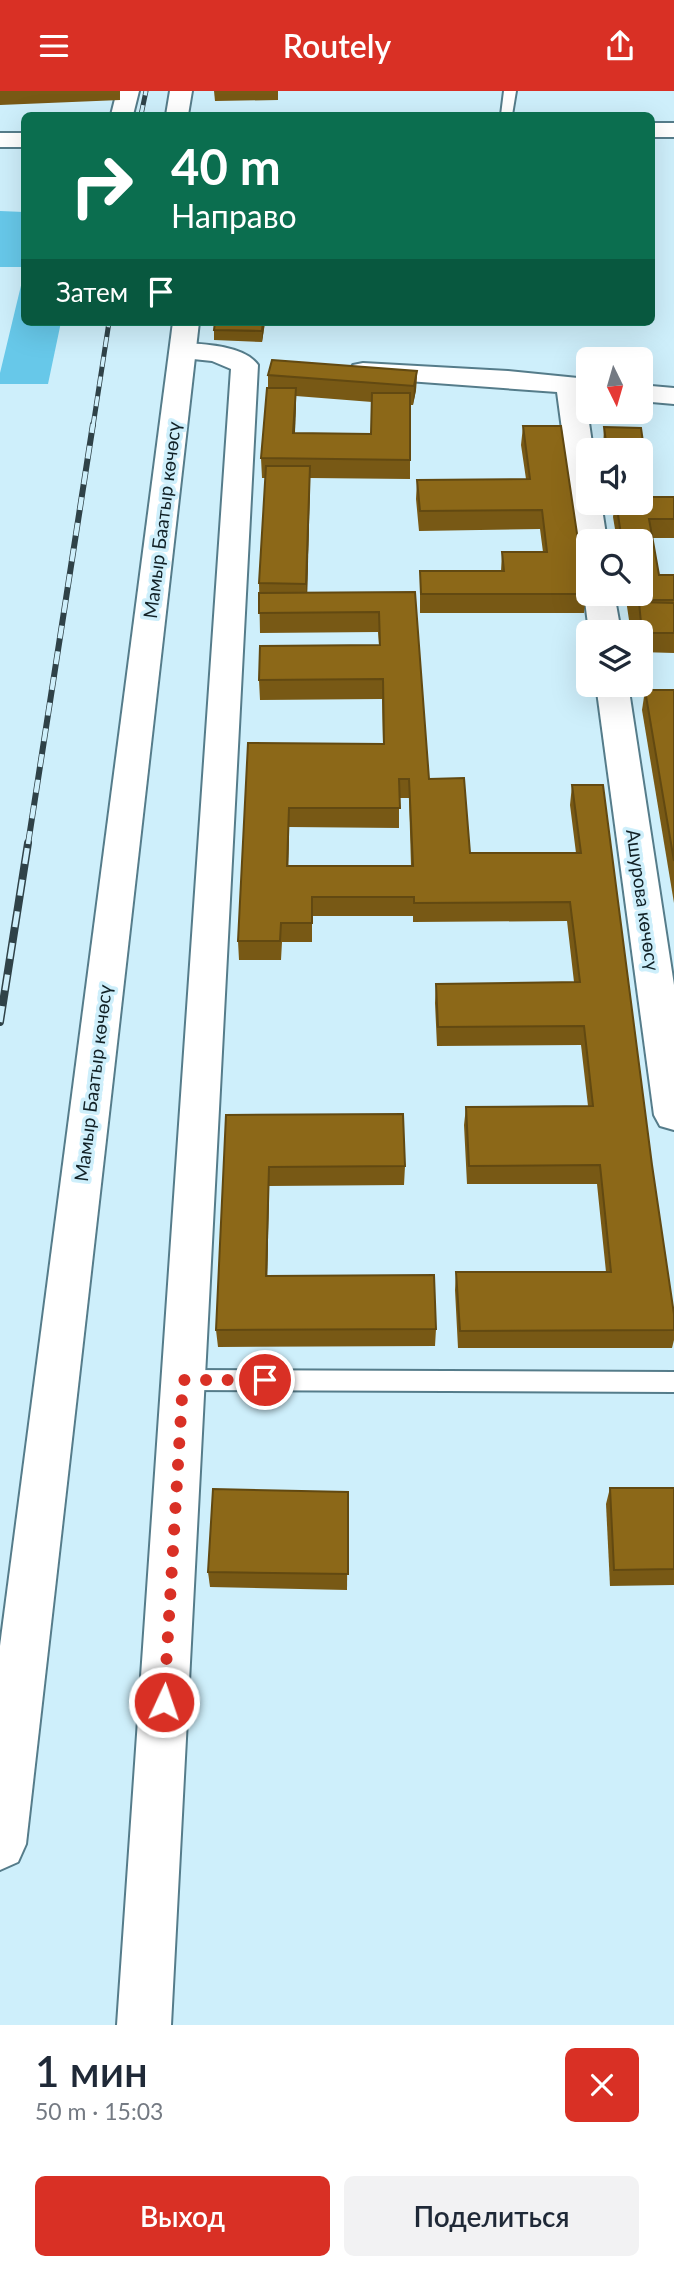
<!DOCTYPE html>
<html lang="ru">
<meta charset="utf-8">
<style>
:root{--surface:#fff;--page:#f2f2f3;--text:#1f2937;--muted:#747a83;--accent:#d93025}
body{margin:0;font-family:Lato,sans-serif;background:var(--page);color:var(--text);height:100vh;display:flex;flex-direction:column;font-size:26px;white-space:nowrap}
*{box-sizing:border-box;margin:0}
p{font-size:23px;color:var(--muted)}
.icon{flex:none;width:38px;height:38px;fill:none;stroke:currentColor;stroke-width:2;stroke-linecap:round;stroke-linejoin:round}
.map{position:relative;height:1934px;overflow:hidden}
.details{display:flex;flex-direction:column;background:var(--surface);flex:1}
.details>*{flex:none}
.hud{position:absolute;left:21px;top:21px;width:634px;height:214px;border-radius:10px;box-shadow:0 7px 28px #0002;background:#0b6e4f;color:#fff;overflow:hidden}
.needle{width:46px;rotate:175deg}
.buttons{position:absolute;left:576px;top:256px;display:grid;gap:14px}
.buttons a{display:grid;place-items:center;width:77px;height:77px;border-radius:10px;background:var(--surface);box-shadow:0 7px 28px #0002;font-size:35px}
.pin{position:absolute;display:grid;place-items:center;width:60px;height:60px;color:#fff;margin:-30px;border:4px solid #fff;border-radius:50%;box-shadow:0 2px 7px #0007}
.me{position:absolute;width:77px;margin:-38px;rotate:3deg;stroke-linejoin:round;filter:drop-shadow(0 0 5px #0008)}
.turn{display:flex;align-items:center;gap:24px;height:147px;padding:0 35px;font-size:32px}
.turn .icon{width:91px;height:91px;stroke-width:2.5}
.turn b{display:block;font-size:49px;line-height:60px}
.then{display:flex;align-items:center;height:66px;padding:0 35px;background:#0003;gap:14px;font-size:26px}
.round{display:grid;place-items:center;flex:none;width:74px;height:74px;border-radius:10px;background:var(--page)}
.head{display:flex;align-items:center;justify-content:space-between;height:119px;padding:0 35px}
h1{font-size:42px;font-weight:600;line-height:52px}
.button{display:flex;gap:14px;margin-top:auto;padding:14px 35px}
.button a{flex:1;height:80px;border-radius:10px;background:var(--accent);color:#fff;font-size:28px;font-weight:600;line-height:80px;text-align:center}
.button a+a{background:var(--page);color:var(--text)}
header{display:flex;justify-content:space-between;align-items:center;height:91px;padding:0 35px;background:var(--accent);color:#fff;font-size:32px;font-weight:600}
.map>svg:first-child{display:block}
.forest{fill:#67c8e9}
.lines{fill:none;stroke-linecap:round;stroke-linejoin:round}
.service-casing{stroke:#557c8a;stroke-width:4}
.minor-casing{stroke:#557c8a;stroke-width:4}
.tertiary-casing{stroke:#557c8a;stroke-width:4}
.trunk-casing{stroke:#557c8a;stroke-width:4}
.service{fill:#fff;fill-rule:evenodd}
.minor{fill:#fff;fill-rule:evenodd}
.tertiary{fill:#fff;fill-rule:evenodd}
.trunk{fill:#fff;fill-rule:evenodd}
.rail-far2-casing{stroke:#2f4248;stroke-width:5}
.rail-far1-casing{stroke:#2f4248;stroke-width:6}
.rail-casing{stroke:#2f4248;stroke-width:8}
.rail-far2{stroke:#ceeffb;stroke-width:3.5;stroke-dasharray:10;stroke-linecap:butt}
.rail-far1{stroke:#ceeffb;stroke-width:4.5;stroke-dasharray:13;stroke-linecap:butt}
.rail{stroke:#ceeffb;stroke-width:5;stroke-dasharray:16;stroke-linecap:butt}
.wall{fill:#785915;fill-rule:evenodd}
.shaded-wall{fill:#624911}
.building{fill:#8c6818;stroke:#624911;stroke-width:2;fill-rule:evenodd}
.route{stroke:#d93025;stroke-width:12;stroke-dasharray:0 21.6}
.labels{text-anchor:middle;stroke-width:7;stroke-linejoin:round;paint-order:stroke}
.street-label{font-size:19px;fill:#112126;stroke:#ceeffb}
</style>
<header><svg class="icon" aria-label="menu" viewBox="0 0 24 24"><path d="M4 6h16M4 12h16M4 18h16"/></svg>Routely<svg class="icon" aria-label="share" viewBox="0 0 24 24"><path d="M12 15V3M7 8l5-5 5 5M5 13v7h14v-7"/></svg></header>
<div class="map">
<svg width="674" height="1934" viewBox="0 0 674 1934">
<rect width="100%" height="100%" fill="#ceeffb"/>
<g class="forest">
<path d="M0 120 24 121V176H0Z"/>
<path d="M24 182V231H61L48 293H0V282Z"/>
</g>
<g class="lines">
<g class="service-casing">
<g id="service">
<path d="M504 0H516L512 24H501Z"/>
<path d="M183 1279 674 1281V1301L183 1299 175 1296 172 1289 175 1282Z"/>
</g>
</g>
<g class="minor-casing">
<g id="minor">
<path d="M117 0H139L133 24H111Z"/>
<path d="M170 0H192L188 24H166Z"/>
<path d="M183 252C205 253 245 255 258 274L171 1934H117L231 278 212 270 174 266 170 260 174 254Z"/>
<path d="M363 272 508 280 588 288V304H585L593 359H588V411H601L607 450H588V458L581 456 577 450 557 301 353 286 350 280 353 274Z"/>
<path d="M640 294 674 297V313L640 310Z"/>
<path d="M588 496V502H614L621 541H589L584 502Z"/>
<path d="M596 593H628L674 894V1039L660 1035 654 1024Z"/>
</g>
</g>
<g class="tertiary-casing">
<path id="tertiary" d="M173 231H199L26 1753 18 1771 0 1779V1555Z"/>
</g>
<g class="trunk-casing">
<g id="trunk">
<rect x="651" y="32" width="23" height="14"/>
<rect x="0" y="42" width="24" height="14"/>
</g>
</g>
<use href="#service" class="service"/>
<use href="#minor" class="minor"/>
<use href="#tertiary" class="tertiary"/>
<use href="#trunk" class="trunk"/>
<g class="rail-far2-casing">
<g id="rail-far2">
<path d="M141 24 146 0"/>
<path d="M93 335 109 231"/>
</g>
</g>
<g class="rail-far1-casing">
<path id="rail-far1" d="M28 753 93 333"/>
</g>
<g class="rail-casing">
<path id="rail" d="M0 931 28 752"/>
</g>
<use href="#rail-far2" class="rail-far2"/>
<use href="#rail-far1" class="rail-far1"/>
<use href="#rail" class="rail"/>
</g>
<g class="wall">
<path d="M0 0H120V9L0 14Z"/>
<path d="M214 0H278V9L215 10Z"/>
<path d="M265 231 262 251 214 249V239Z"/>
<path d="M417 280 416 299 413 314H410V388L310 387 307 502 415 501 429 688 470 762H576L570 714 572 694 652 1074 674 1223V1249L672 1257H458L455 1199 456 1181H606L597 1093H467L464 1034 466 1016 588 1015 581 954 437 955 435 912 436 893 574 891 567 830 413 831V825H312V851H282L281 869H239L238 850 248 652 383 653 382 608 260 609 259 589 379 554 378 541 260 542 259 492 266 387H262L261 367 268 297V284ZM296 305 372 311 371 343 295 342ZM399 707H409L411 775H288L289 736 399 737Z"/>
<path d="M523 335 586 503 584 522H420V480H501L502 461H543L540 438 419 440 416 408 417 389 526 388 521 354Z"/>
<path d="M604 336 641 337 648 386 645 405H640V359H603Z"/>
<path d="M674 406V447H652L659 484H674V562L640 561V541H637L636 529H629L625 502H640V450H617L613 426 615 411H640Z"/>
<path d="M645 599H674V812L642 619Z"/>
<path d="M226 1024 405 1075 404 1094 269 1095 267 1185 436 1238 435 1255 218 1256 216 1239Z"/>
<path d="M610 1397H674V1494L610 1495 606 1413Z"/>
<path d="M348 1401 347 1499 210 1496 208 1481Z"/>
</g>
<g class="shaded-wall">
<path d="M263 231H265L262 251V240Z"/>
<path d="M417 280 416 299 413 314 414 295Z"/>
<path d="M296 297V316L294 361 293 342Z"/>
<path d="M310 375V394L307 512 306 493Z"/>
<path d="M289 717V736L288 794 287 775Z"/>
<path d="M269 1076V1095L267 1203 266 1185Z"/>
</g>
<g class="building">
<path d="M215 231H263L262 240 214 239Z"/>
<path d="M272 269 417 280 414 295 268 284Z"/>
<path d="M267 297H296L293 342 371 343 372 302H410V369L261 367Z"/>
<path d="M523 335H561L586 503H421L420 480H504L502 461H547L542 419 420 420 417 389 530 388Z"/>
<path d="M604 336 641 337 648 386H640V359H607Z"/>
<path d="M266 375H310L306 493 259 492Z"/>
<path d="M640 406H674V428H649L659 484H674V509H632L631 502H640V450H622L616 411H640Z"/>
<path d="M415 501 429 688 464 687 470 762H581L572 694H603L652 1074 674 1223V1239L460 1240 456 1181H611L600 1074 469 1075 466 1016 593 1015 584 935 438 936 436 893 580 891 570 811 414 812V806H312V832H281L280 850H238L248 652 384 653 383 588 259 589 260 555 380 554 379 521 259 522V502ZM399 688H409L413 775H287L289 717H400Z"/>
<path d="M639 511 674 512V542H642Z"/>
<path d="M645 599H674V770Z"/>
<path d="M403 1023 405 1075 269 1076 266 1185 434 1184 436 1238 216 1239 226 1024Z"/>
<path d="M610 1397H674V1478L614 1479Z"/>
<path d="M213 1398 348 1401V1483L208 1481Z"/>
</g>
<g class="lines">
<path class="route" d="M164 1611 183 1289H265"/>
</g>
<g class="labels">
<g class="street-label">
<text transform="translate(162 429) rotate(-83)" y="7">Мамыр Баатыр көчөсү</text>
<text transform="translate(643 809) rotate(82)" y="7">Ашурова көчөсү</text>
<text transform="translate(93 992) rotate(-83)" y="7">Мамыр Баатыр көчөсү</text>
</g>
</g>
</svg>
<div class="buttons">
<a><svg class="needle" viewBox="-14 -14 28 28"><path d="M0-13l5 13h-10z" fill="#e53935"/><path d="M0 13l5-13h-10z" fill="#747a83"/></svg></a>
<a><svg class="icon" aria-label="sound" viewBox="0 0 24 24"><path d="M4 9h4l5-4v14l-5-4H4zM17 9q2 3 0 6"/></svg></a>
<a><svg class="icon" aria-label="search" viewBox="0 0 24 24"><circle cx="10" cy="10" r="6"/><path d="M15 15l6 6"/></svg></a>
<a><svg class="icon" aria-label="layers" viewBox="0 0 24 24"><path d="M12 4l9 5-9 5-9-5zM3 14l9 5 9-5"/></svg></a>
</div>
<div class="pin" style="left:265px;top:1289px;background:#d93025"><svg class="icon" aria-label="arrive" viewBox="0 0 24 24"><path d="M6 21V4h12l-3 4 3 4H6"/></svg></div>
<svg class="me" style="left:164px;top:1611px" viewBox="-20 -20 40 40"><circle r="17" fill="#d93025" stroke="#fff" stroke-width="3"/><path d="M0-11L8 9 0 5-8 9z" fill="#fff"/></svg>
<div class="hud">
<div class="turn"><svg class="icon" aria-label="right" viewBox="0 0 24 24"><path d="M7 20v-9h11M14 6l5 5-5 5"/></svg><div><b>40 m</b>Направо</div></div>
<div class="then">Затем<svg class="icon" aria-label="arrive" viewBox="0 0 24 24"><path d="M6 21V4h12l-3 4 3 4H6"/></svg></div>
</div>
</div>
<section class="details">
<div class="head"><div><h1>1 мин</h1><p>50 m · 15:03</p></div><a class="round" style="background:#d93025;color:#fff"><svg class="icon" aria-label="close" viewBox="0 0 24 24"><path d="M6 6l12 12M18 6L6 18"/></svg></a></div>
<div class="button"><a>Выход</a><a>Поделиться</a></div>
</section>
